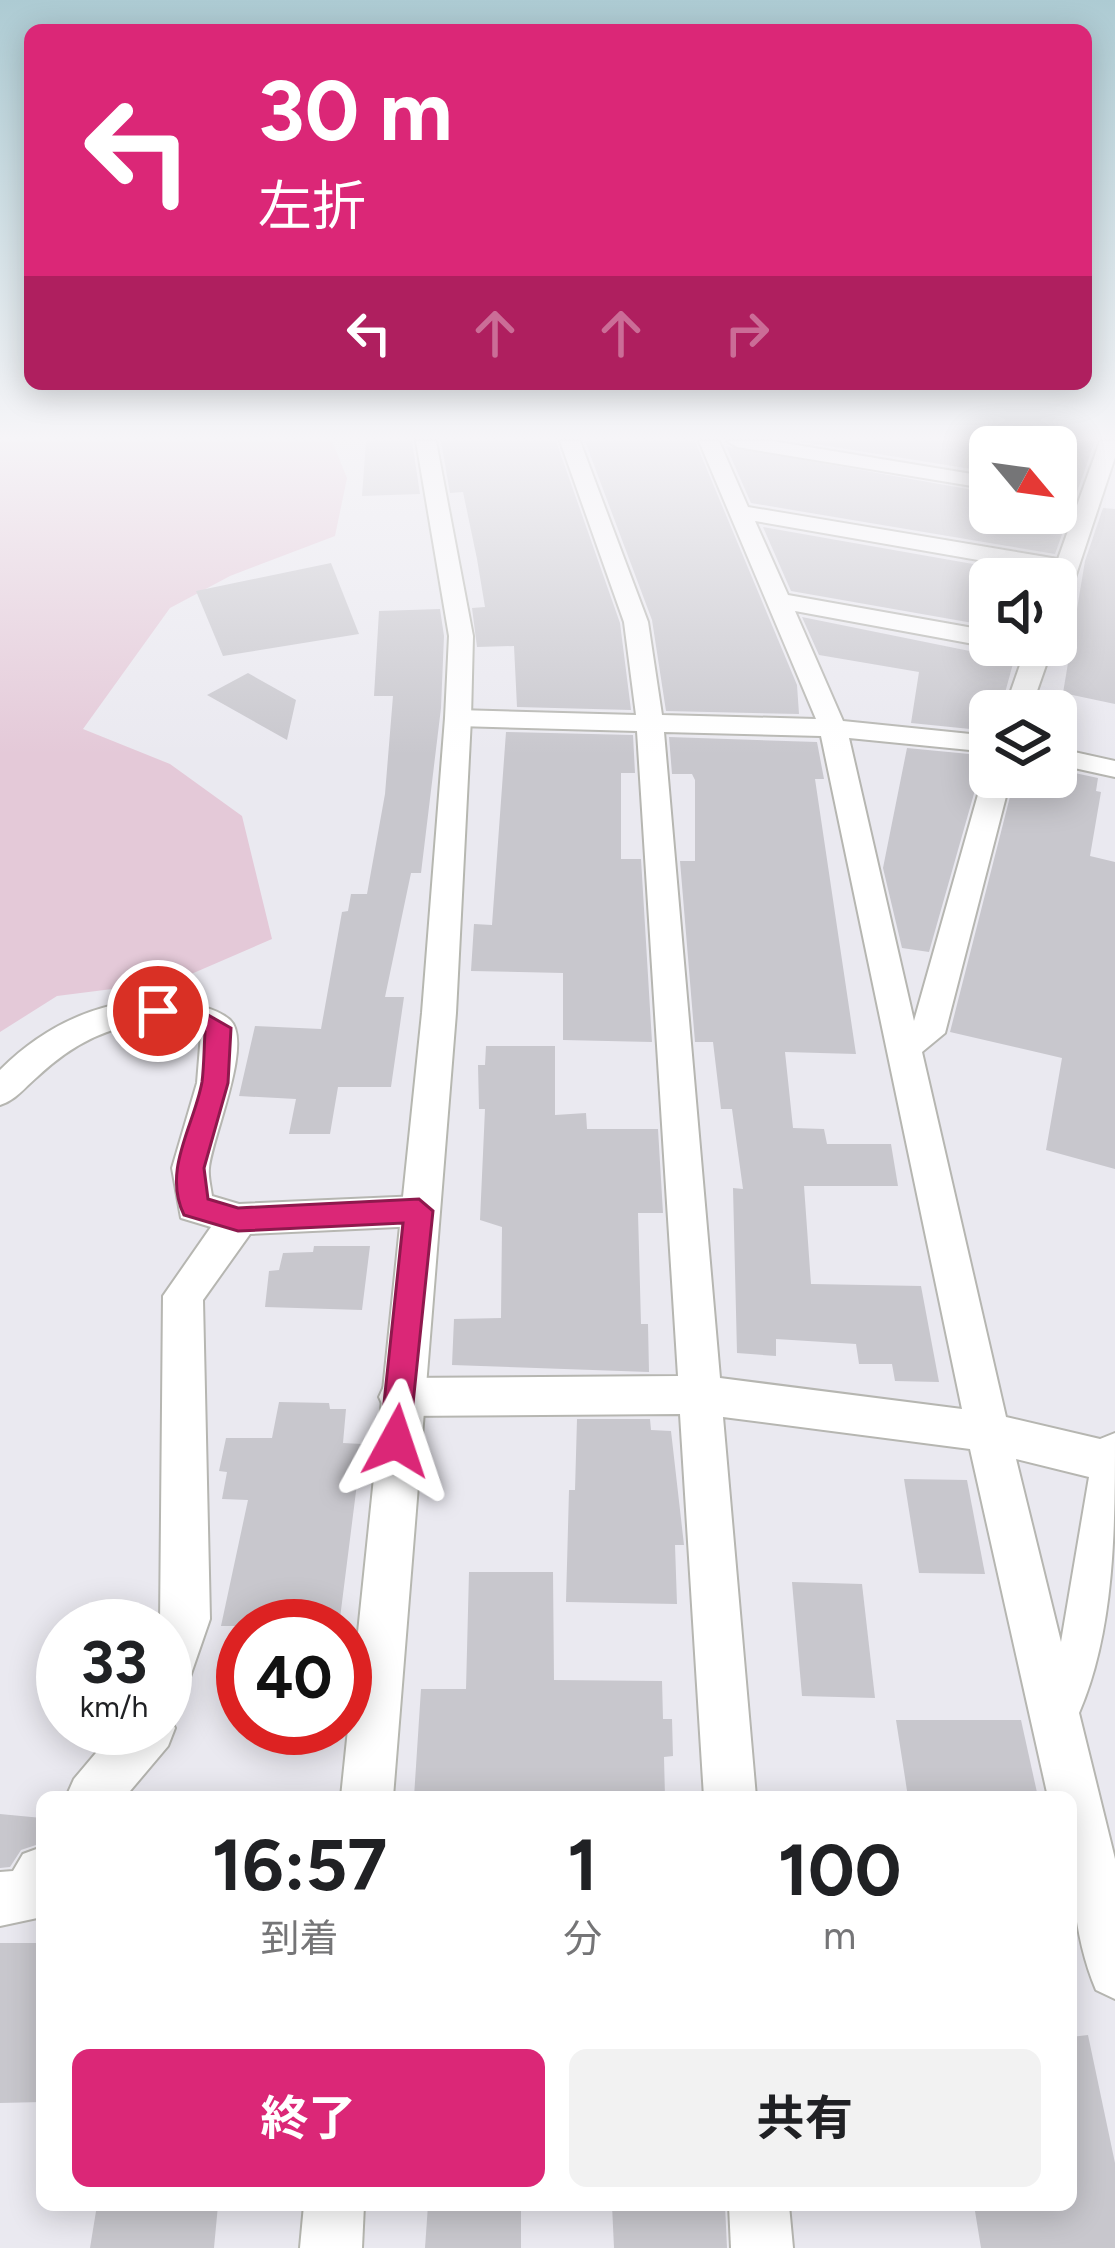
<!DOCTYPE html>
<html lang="ja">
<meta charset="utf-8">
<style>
:root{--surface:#fff;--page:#f2f2f2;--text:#202124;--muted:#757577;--accent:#db2777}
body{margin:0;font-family:Figtree,"Noto Sans JP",sans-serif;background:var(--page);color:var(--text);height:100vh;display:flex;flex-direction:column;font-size:45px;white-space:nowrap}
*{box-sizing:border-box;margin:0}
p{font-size:39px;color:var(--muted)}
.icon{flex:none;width:66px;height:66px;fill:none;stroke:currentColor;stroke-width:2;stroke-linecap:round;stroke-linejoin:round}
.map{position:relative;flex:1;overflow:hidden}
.details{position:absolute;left:36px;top:1791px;width:1041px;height:420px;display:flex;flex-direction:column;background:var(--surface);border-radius:18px;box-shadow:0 6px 30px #0003}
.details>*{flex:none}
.guide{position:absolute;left:24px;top:24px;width:1068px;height:366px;border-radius:18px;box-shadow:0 6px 30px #0003;background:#db2777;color:#fff;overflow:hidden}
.needle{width:78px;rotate:119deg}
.tools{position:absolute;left:969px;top:426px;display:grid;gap:24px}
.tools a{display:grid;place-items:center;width:108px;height:108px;border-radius:18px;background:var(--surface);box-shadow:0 6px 30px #0003;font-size:60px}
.speed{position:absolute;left:36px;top:1599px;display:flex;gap:24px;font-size:60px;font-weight:700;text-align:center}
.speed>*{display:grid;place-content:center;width:156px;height:156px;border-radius:50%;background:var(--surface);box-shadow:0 6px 30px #0003;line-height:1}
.speed small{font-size:30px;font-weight:400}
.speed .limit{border:18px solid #d22;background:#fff;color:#111}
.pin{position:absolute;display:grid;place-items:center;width:102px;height:102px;color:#fff;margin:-51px;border:6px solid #fff;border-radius:50%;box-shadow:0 3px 12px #0007}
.me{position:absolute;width:132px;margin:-66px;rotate:5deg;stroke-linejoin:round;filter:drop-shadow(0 0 9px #0008)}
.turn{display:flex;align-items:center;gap:42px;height:252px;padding:0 36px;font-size:54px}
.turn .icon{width:156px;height:156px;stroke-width:2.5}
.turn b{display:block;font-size:84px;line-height:102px}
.lanes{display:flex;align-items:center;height:114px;padding:0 36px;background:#0003;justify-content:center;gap:60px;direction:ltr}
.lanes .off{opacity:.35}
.eta{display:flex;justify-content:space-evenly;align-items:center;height:204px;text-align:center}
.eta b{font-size:72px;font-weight:700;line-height:84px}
.button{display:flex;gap:24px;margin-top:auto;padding:24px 36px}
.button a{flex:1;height:138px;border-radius:18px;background:var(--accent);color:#fff;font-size:48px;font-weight:700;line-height:138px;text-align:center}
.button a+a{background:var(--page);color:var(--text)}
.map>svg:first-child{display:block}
.green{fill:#e4c9d8}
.building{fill:#c8c7cd}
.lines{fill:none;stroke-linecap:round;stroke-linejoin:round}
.street-casing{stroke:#b6b6b1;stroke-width:4}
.secondary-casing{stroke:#b6b7b0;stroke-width:4}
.street{fill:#fff;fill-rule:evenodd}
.secondary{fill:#fff;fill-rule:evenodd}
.route{fill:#db2777;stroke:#8e194d;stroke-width:3}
</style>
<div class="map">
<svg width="1115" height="2248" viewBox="0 0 1115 2248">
<rect width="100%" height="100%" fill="#eae9f0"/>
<path class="green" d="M0 441H332L347 478 335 536 230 576 170 608 83 729 170 764 242 816 272 939 175 981 57 996 0 1032Z"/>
<g class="building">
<path d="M366 441H412L420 494 362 496Z"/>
<path d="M441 441H556L620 623 631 710 517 707 514 646 477 647 472 608 485 607 477 559 463 492 450 493Z"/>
<path d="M585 441H695L797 685 799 714 666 711 652 620Z"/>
<path d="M797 441H1095L1055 554 751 503 726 446 990 493V513H1056V447H990V472Z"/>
<path d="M1103 508 1115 509V704L1063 693 1085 561Z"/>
<path d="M763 527 990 567V626L791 591Z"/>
<path d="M331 563 359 634 223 656 196 591Z"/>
<path d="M440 609 444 636 441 708 421 873H411L385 997H404L391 1087H338L330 1134H289L296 1099 239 1096 255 1026 321 1029 342 912 348 911 351 894H367L385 794 393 696H374L379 611Z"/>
<path d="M802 617 1014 660 1000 711H990V731L911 723 919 672 819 655Z"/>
<path d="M248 673 296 700 287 740 207 695Z"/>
<path d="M506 732 633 735 635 773H621V859H641L652 1042 563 1040V973L471 971 474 924 492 925Z"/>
<path d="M669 737 817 742 824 779H815L856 1054 785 1052 793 1128 824 1129 827 1144H891L898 1186H804L811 1284 921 1286 939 1382 895 1381 892 1364H859L856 1344 776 1339V1356L737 1353 733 1188 743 1189 732 1109H721L713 1042H695L680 861H695V780L692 774H672Z"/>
<path d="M907 748 990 756V766L979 776 929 952 902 948 883 868Z"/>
<path d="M1056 769 1098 778 1096 791 1101 792 1090 856 1115 862V1169L1046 1150 1062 1058 950 1032 1015 777H1056Z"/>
<path d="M486 1046H555V1115L586 1113 587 1129H658L663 1213H638L641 1324H648L649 1372 452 1365 454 1319 501 1318 502 1227 480 1220 485 1109H479L478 1065H485Z"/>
<path d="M314 1246H370L362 1310 265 1307 269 1271 279 1270 283 1253 313 1252Z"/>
<path d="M279 1402 329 1403 330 1409H346L343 1443 362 1444 339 1626H221L248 1500 222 1499 227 1472 219 1471 226 1438H272Z"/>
<path d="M577 1419H650L651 1430 671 1431 684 1545H675L677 1604 566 1602 569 1490H575Z"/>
<path d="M904 1479 967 1480 985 1574 919 1573Z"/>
<path d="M469 1572H553L554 1680 662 1681 663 1719H672L673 1756 664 1757 665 1797H414L421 1689H466Z"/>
<path d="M792 1582 862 1584 875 1698 802 1696Z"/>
<path d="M896 1720H1021L1038 1797H908Z"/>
<path d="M0 1814 42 1818V1843L21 1850 10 1867 0 1868Z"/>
<path d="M0 1943H42V2102L0 2103Z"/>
<path d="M1088 2035 1115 2163V2248H981L974 2205H1071V2037Z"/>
<path d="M97 2205H218L214 2248H90Z"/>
<path d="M428 2205H521V2248H425Z"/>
<path d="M612 2205H725L727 2248H614Z"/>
</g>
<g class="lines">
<g class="street-casing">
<g id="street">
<path d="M560 441H580L648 622 662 715 816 719 699 441H719L748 507 1058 559 1100 441H1115V457L1068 599 1056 606 1053 573 755 521 788 595 990 631V645H996L990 647 795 611 843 721 990 736V752L849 738 914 1021 983 777 990 770V777H1011L945 1033 922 1052 1006 1417 1100 1439 1115 1433C1115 1527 1115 1630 1079 1713L1115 1859V1999L1096 1990C1070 1928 1071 1864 1071 1797H1048L970 1449 723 1417 756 1797H704L680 1414 400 1416 385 1410 379 1397 385 1384 400 1378 678 1376 637 731 458 726 445 718 458 710 636 715 624 622ZM664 732 821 736 962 1409 720 1378ZM1016 1459 1089 1477 1061 1642Z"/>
<path d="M727 441H772L990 477V489L737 447Z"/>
<path d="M1027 645H1053L1030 711H1004Z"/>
<path d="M1056 748 1115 761V777L1056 764Z"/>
<path d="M157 999C178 1002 214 1005 230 1020 254 1042 211 1140 209 1168 208 1177 211 1188 212 1196L239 1204 419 1196 432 1200 438 1211 432 1222 419 1226 250 1234 203 1300 210 1619 182 1700 165 1707V1626H160L163 1296 211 1227 181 1218 172 1168 197 1083 201 1034C139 1009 83 1034 37 1077 24 1088 16 1100 0 1105V1070C44 1026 96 1002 157 999Z"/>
<path d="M165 1709 175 1728 168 1746 125 1797H66L74 1779 117 1728H165Z"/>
<path d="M42 1847V1917L0 1926V1872L13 1871 23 1854Z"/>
<path d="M729 2205H789L793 2248H731Z"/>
</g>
</g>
<g class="secondary-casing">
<g id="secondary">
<path d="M416 441H436L473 636 471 718 456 1013 393 1797H341L422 1013 445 718 449 636Z"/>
<path d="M304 2205H364L362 2248H300Z"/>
</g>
</g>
<use href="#street" class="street"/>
<use href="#secondary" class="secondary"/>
</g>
<linearGradient id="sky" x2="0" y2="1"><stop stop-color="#adcbd3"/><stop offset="0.58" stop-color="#f6f5f8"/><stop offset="1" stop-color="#f6f5f8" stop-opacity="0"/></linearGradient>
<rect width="1115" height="755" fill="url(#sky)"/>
<path class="route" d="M187 1003 231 1028 228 1083 204 1168 208 1199 238 1208 419 1199 433 1211 408 1452 396 1456 384 1452 380 1441 403 1223 238 1231 184 1215C162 1170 194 1126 202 1082 204 1066 204 1049 205 1032L183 1021 149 1018 145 1011 158 1002Z"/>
</svg>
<div class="tools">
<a><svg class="needle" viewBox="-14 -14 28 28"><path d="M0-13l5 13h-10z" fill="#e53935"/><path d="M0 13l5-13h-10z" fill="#757577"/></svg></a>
<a><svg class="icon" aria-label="sound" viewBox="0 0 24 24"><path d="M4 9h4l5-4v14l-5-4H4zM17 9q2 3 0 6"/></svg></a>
<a><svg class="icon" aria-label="layers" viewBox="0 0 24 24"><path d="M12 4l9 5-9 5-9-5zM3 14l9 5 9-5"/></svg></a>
</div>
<div class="speed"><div>33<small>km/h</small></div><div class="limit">40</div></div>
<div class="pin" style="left:158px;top:1011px;background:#d93025"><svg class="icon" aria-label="arrive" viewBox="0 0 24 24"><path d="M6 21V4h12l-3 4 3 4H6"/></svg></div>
<svg class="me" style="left:396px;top:1441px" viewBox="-20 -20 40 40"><path d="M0-17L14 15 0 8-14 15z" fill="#db2777" stroke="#fff" stroke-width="4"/></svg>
<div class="guide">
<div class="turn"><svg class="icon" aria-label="left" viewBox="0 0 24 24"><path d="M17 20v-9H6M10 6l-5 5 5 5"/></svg><div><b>30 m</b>左折</div></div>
<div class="lanes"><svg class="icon" aria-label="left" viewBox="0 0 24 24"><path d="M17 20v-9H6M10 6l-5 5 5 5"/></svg><svg class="icon off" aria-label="ahead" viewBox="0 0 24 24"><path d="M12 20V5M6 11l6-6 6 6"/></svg><svg class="icon off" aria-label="ahead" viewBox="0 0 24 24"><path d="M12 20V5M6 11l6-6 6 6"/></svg><svg class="icon off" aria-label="right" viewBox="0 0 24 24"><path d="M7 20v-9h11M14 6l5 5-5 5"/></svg></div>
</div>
<section class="details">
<div class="eta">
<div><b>16:57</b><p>到着</p></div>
<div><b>1</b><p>分</p></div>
<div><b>100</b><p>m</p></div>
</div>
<div class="button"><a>終了</a><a>共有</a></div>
</section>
</div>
